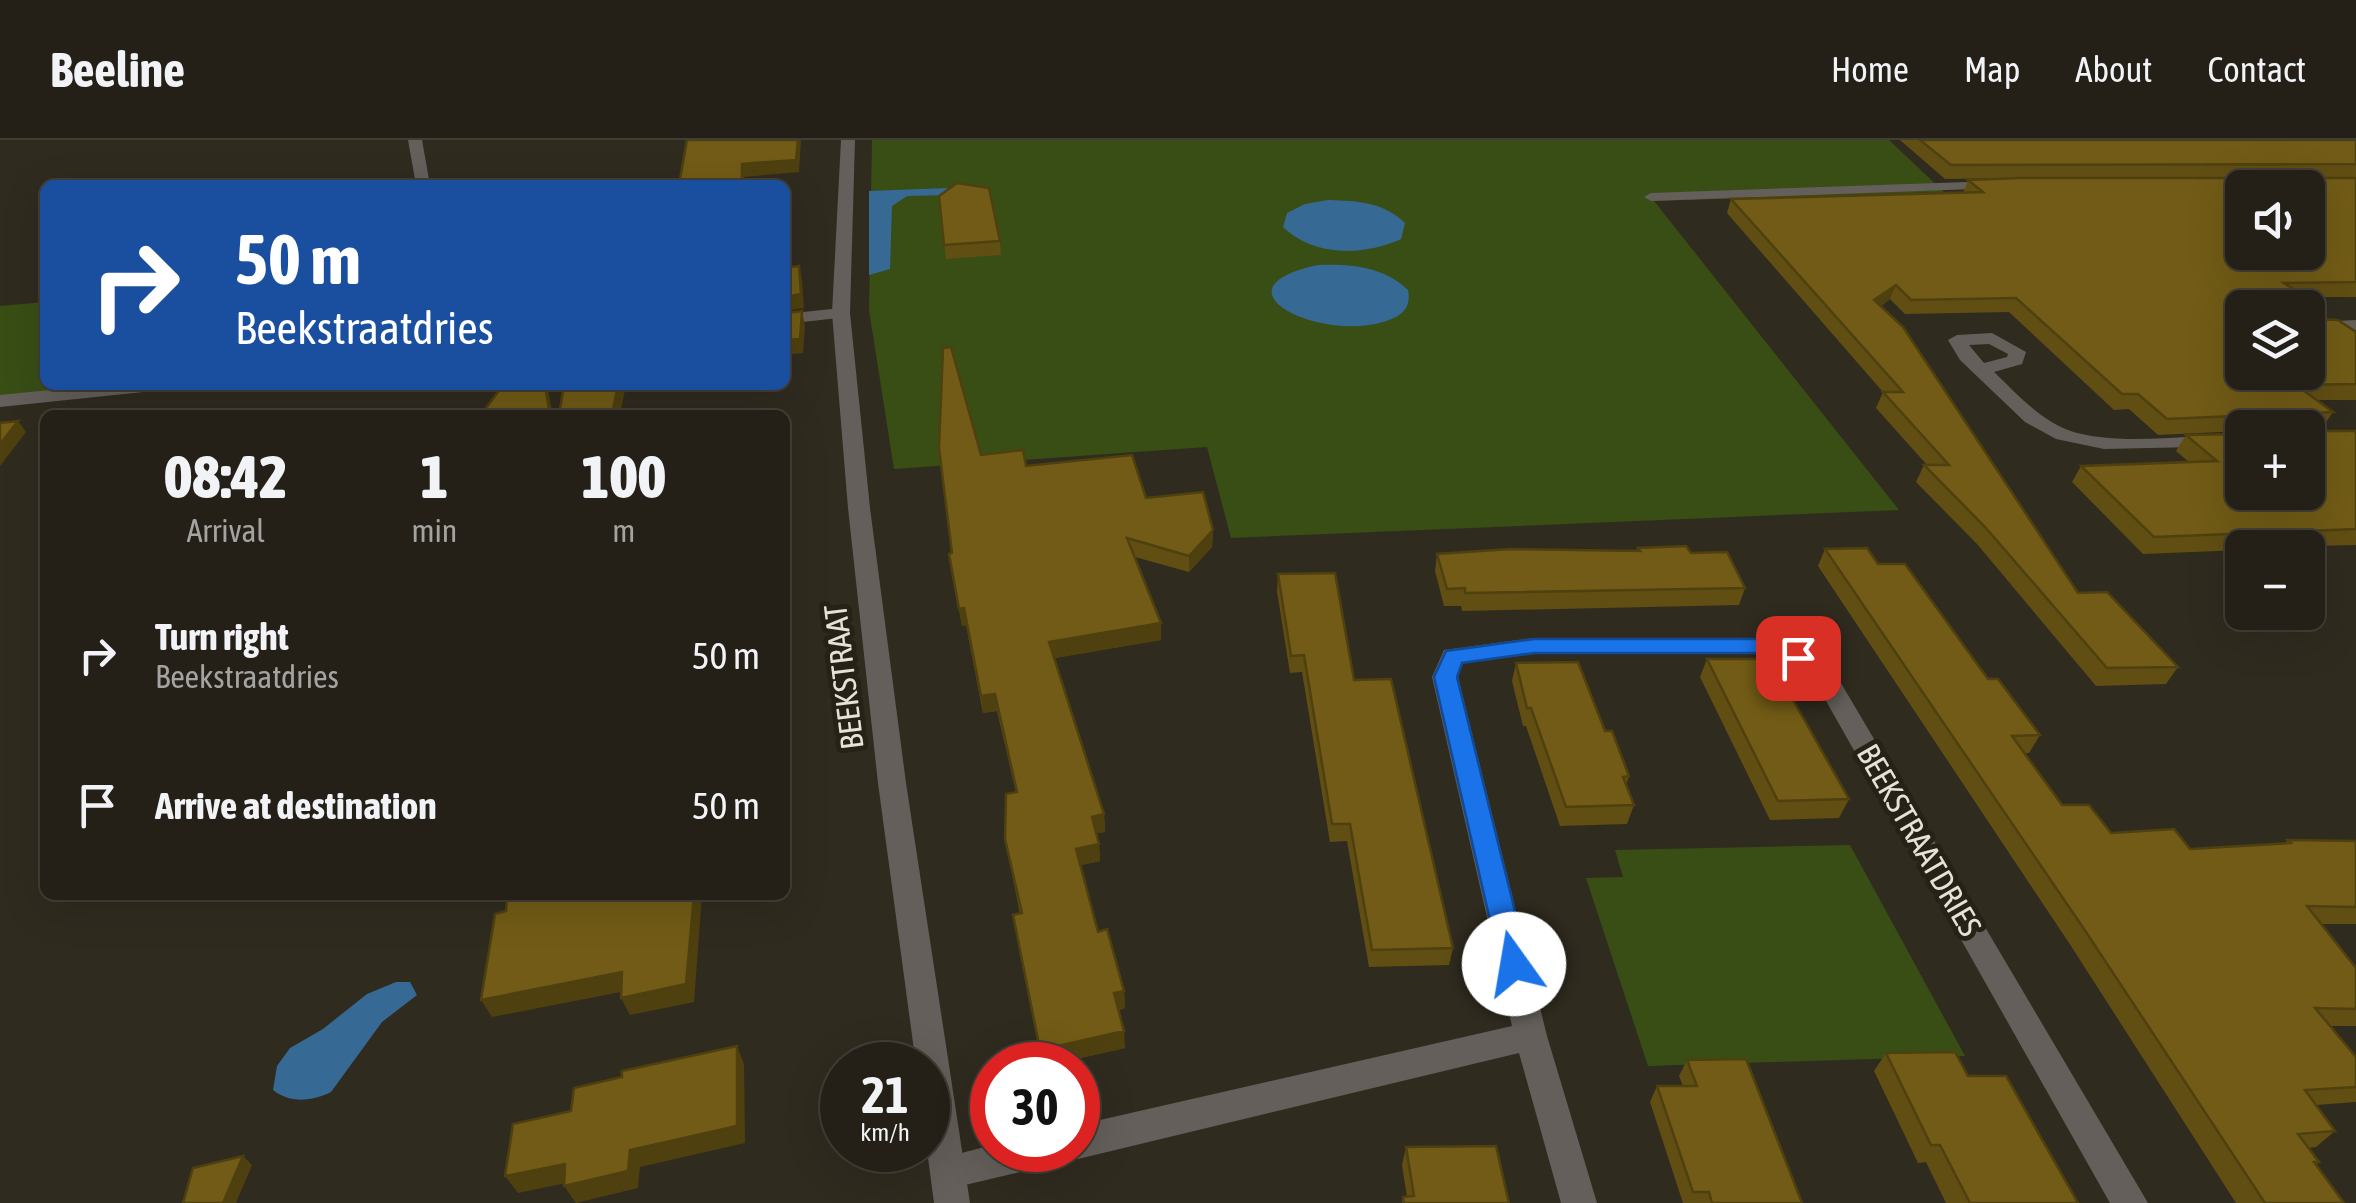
<!DOCTYPE html>
<meta charset="utf-8">
<style>
:root{--surface:#242017;--page:#2c2820;--text:#f1f3f6;--muted:#a3a3a1;--line:#413e36}
body{margin:0;font-family:"Asap Condensed",sans-serif;background:var(--page);color:var(--text);height:100vh;display:flex;flex-direction:column;font-size:38px;white-space:nowrap}
*{box-sizing:border-box;margin:0}
p{font-size:32px;color:var(--muted)}
.icon{flex:none;width:55px;height:55px;fill:none;stroke:currentColor;stroke-width:2;stroke-linecap:round;stroke-linejoin:round}
.map{position:relative;flex:1;overflow:hidden}
.details{position:absolute;left:40px;top:270px;width:750px;height:490px;display:flex;flex-direction:column;background:var(--surface);border-radius:15px;box-shadow:0 10px 40px #0002,0 0 0 2px var(--line)}
.details>*{flex:none}
.banner{position:absolute;left:40px;top:40px;width:750px;height:210px;border-radius:15px;box-shadow:0 10px 40px #0002,0 0 0 2px var(--line);background:#1a4fa0;color:#fff;overflow:hidden}
.controls{position:absolute;left:2225px;top:30px;display:grid;gap:20px}
.controls a{display:grid;place-items:center;width:100px;height:100px;border-radius:15px;background:var(--surface);box-shadow:0 10px 40px #0002,0 0 0 2px var(--line);font-size:50px}
.speed{position:absolute;left:820px;top:902px;display:flex;gap:20px;font-size:50px;font-weight:700;text-align:center}
.speed>*{display:grid;place-content:center;width:130px;height:130px;border-radius:50%;background:var(--surface);box-shadow:0 10px 40px #0002,0 0 0 2px var(--line);line-height:1}
.speed small{font-size:25px;font-weight:400}
.speed .limit{border:15px solid #d22;background:#fff;color:#111}
.pin{position:absolute;display:grid;place-items:center;width:85px;height:85px;color:#fff;margin:-42px;border-radius:20px;box-shadow:0 5px 15px #0006}
.me{position:absolute;width:110px;margin:-55px;rotate:347deg;stroke-linejoin:round;filter:drop-shadow(0 0 8px #0008)}
.turn{display:flex;align-items:center;gap:35px;height:210px;padding:0 30px;font-size:45px}
.turn .icon{width:130px;height:130px;stroke-width:2.5}
.turn b{display:block;font-size:70px;line-height:85px}
.eta{display:flex;justify-content:space-evenly;align-items:center;height:170px;text-align:center}
.eta b{font-size:60px;font-weight:800;line-height:70px}
ul{padding:0;list-style:none}
li{display:flex;align-items:center;gap:30px;height:150px;padding:0 30px}
li div{flex:1}
li b{display:block;font-size:38px}
li em{font-style:normal}
header{display:flex;align-items:center;gap:60px;box-sizing:border-box;height:140px;padding:0 50px;background:var(--surface);border-bottom:2px solid var(--line)}
header strong{font-size:48px}
nav{display:flex;gap:55px;margin-inline-start:auto;font-size:35px}
.map>svg:first-child{display:block}
.green{fill:#384e15}
.water{fill:#376995}
.lines{fill:none;stroke-linecap:round;stroke-linejoin:round}
.minor{fill:#645f5a;fill-rule:evenodd}
.tertiary{fill:#645f5a;fill-rule:evenodd}
.wall{fill:#614e13}
.shaded-wall{fill:#4f400f}
.building{fill:#715b16;stroke:#4f400f;stroke-width:2.5;fill-rule:evenodd}
.route{fill:#1a73e8;stroke:#114b97;stroke-width:2.5}
.labels{text-anchor:middle;stroke-width:10;stroke-linejoin:round;paint-order:stroke}
.street-label{font-size:32px;fill:#e5e2da;stroke:#262216}
</style>
<header>
<strong>Beeline</strong>
<nav><a>Home</a><a>Map</a><a>About</a><a>Contact</a></nav>
</header>
<div class="map">
<svg width="2356" height="1063" viewBox="0 0 2356 1063">
<rect width="100%" height="100%" fill="#302b1f"/>
<g class="green">
<path d="M872 0H1889L1944 52 1654 61 1899 370 1231 398 1207 307 894 329 869 170Z"/>
<path d="M45 162V245H104L0 256V166Z"/>
<path d="M1850 705 1965 916 1648 926 1586 738 1623 737 1615 710Z"/>
</g>
<g class="water">
<path d="M949 48V55L907 56 892 66 890 129 869 135V51Z"/>
<path d="M1328 60C1358 61 1383 62 1405 83L1401 99C1364 116 1314 117 1283 87L1287 73 1305 64Z"/>
<path d="M1318 125C1350 124 1383 126 1408 150 1412 169 1400 177 1383 182 1318 202 1209 148 1318 125Z"/>
<path d="M396 842H410L417 855 382 882 331 952C312 961 291 964 273 950L277 926 290 908 323 889 367 854Z"/>
</g>
<g class="lines">
<g class="minor">
<path d="M408 0H422L430 45H416Z"/>
<path d="M1996 41 2003 45 2001 48 1651 61 1644 57 1651 53Z"/>
<path d="M841 168 850 173 847 177 785 184V174Z"/>
<path d="M2356 180V190L2336 191 2327 186 2336 181Z"/>
<path d="M1992 193 2026 212 2022 224 1994 232C2016 253 2039 279 2068 290 2114 307 2192 295 2242 294V306L2104 309 2056 299 2025 282 1960 220 1948 200 1957 195ZM1989 204 2008 214 2007 217 1984 223 1969 205Z"/>
<path d="M99 245H162L153 251 0 267V255Z"/>
<path d="M1534 498H1766L1807 512 1835 533 2148 1063H2110L1817 545 1789 524 1764 514H1534L1463 523 1458 537 1547 896 1597 1063H1561L1519 913 1078 1019 1066 1014 1064 1010H1078V985L1512 886 1432 537 1444 510Z"/>
<path d="M992 1005V1010H1060L1054 1022 1042 1027 948 1049 935 1044 930 1032 935 1020Z"/>
</g>
<path class="tertiary" d="M841 0H855L850 173 870 368 906 643 970 1063H934L927 1010 928 925H916L878 643 848 368 832 173Z"/>
</g>
<g class="wall">
<path d="M1900 0H2356V37L2066 38H2356V157H2305L2315 179 2356 192V260H2317L2333 272 2322 288H2316V291H2356V405L2242 408V410L2143 414 2072 342 2081 326 2189 322 2176 311 2186 295 2242 294 2308 288H2242V291L2158 295 2129 269 2114 270 2009 172 1905 174 1890 159 1881 166 2078 453 2178 527 2166 544 2096 546 1977 404 1916 342 1924 325H1927L1876 268 1883 252 1727 73 1731 59 1963 53 1968 40 2015 38 1945 39Z"/>
<path d="M939 56 1000 101 1001 115 946 119Z"/>
<path d="M981 315 1146 358 1213 390 1212 407 1189 432 1135 417 1161 483V500L1054 518 1104 674 1105 692 1096 693 1099 704 1100 721 1081 725 1098 792 1124 851 1125 868 1119 870 1125 908 1050 925H1042L1013 775 1020 774 1005 699 1016 652 997 571 983 573 966 485 962 486 949 414 952 413Z"/>
<path d="M1638 408 1691 413 1745 448 1739 465 1462 471 1461 466H1444L1435 431 1437 414 1637 411Z"/>
<path d="M1825 409 1878 424 2040 595 2029 613H2024L2062 665 2111 693 2190 709 2284 704 2288 700 2356 701V784H2321L2356 828V886H2330L2356 917V962L2316 965 2335 991 2316 1007 2308 1008 2319 1022 2316 1025 2344 1063H2236L2071 806 1818 426Z"/>
<path d="M1278 434 1354 540 1453 808 1449 825 1369 827 1347 701 1330 702 1302 532 1290 533 1277 451Z"/>
<path d="M1707 519 1849 659 1839 678 1770 680 1700 537Z"/>
<path d="M1516 523 1605 591 1629 636 1626 645 1634 665 1627 684 1560 686 1526 586H1523L1512 541Z"/>
<path d="M1886 913 1968 936 2078 1063H1946L1926 1022 1918 1023 1874 931Z"/>
<path d="M1687 920 1802 1063H1683L1650 962 1657 946H1683L1679 936Z"/>
<path d="M1406 1007 1509 1063H1402L1403 1057H1407L1402 1025Z"/>
</g>
<g class="shaded-wall">
<path d="M798 0H801L799 32 744 37 745 45H742V24Z"/>
<path d="M799 126 802 140 804 168 785 171V157Z"/>
<path d="M1896 145 1890 159 1869 175 1874 160Z"/>
<path d="M802 171 805 186 803 213 785 215V200Z"/>
<path d="M545 245H547L553 275H550Z"/>
<path d="M618 245H626L620 275H612Z"/>
<path d="M18 281 26 292 0 326V304Z"/>
<path d="M1213 390 1212 407 1189 432V416Z"/>
<path d="M964 468 966 485 962 486 959 469Z"/>
<path d="M1161 483V500L1050 519 1049 502Z"/>
<path d="M995 554 997 571 983 573 981 556Z"/>
<path d="M1104 674 1105 692 1093 694 1092 677Z"/>
<path d="M1099 704 1100 721 1078 726 1076 709Z"/>
<path d="M694 755H702L694 862 630 875 621 858Z"/>
<path d="M622 832 631 850 492 877 481 860Z"/>
<path d="M1124 851 1125 868 1115 870 1114 853Z"/>
<path d="M1124 891 1125 908 1050 925H1042L1040 910Z"/>
<path d="M737 906 744 924 745 1003 640 1027 638 1048 576 1063 564 1046 630 1010Z"/>
<path d="M243 1016 252 1025 236 1063H223Z"/>
<path d="M565 1024 576 1041 518 1053 505 1036Z"/>
</g>
<g class="building">
<path d="M687 0H798L796 20 742 24V45H679Z"/>
<path d="M1920 0H2356V24L1951 25Z"/>
<path d="M2020 38H2356V142L2284 143 2315 164V179L2338 180 2356 192V244L2296 245 2333 272 2316 273V291H2356V389L2154 397 2081 326 2217 321 2186 295 2242 294V352H2308V288H2256L2255 275 2167 279 2138 254H2122L2016 158 1911 160 1896 145 1874 160 1903 187 2078 453 2107 452 2178 527 2107 528 1986 388 1924 325H1949L1883 252H1903L1731 59 1983 52 1968 40ZM2242 48H2308V112H2242ZM2242 168H2308V232H2242Z"/>
<path d="M957 43 989 48 1000 101 944 105 939 56Z"/>
<path d="M799 126 801 154 785 157V128Z"/>
<path d="M802 171 800 199 785 200V173Z"/>
<path d="M951 207 981 315 1023 310 1026 326 1132 315 1146 358 1203 352 1213 390 1189 416 1127 398 1161 483 1049 502 1104 674 1092 677 1099 704 1076 709 1098 792 1107 789 1124 851 1114 853 1124 891 1040 910 1013 775 1022 773 1005 699 1006 654 1017 652 995 554 981 556 964 468 959 469 949 414 952 413 939 308 943 208Z"/>
<path d="M503 245H545L550 275H481Z"/>
<path d="M564 245H618L612 275H559Z"/>
<path d="M18 281 0 304V283Z"/>
<path d="M1686 406 1691 413 1727 412 1745 448 1465 453V448L1447 449 1437 414 1511 409 1640 411 1638 408Z"/>
<path d="M1867 408 1878 424H1905L1988 539H1998L2040 595 2012 596 2062 665H2089L2111 693 2174 689 2190 709 2291 703 2288 700 2356 701V767L2307 766 2356 828V869L2315 868 2356 917V947L2305 950 2335 991 2298 994 2319 1022H2314L2344 1063H2265L2084 789 1825 409Z"/>
<path d="M1335 433 1354 540 1391 539 1453 808 1372 810 1350 684H1332L1304 515 1291 516 1278 434Z"/>
<path d="M1707 519H1770L1849 659 1778 661Z"/>
<path d="M1578 522 1605 591H1612L1629 636 1623 637 1634 665 1566 667 1531 568H1527L1516 523Z"/>
<path d="M523 755H694L686 844 621 858 622 832 481 860 495 774 506 771 507 758Z"/>
<path d="M737 906V986L630 1010 628 1031 564 1046 565 1024 505 1036 513 984 571 971 574 948 622 937V931Z"/>
<path d="M1955 912 1968 936H2006L2078 1063H1970L1940 1005H1931L1886 913Z"/>
<path d="M1746 919 1802 1063H1712L1709 1052H1693L1657 946H1697L1687 920Z"/>
<path d="M1496 1006 1509 1063H1404L1403 1057 1414 1056 1406 1007Z"/>
<path d="M243 1016 223 1063H183L193 1028Z"/>
</g>
<path class="route" d="M1534 499H1766L1806 512 1809 518 1798 525 1764 513H1534L1462 523 1457 537 1528 824 1524 833 1514 836 1504 833 1500 824 1434 537 1446 511Z"/>
<g class="labels">
<g class="street-label">
<text transform="translate(844 537) rotate(-97)" y="11">BEEKSTRAAT</text>
<text transform="translate(1919 700) rotate(60)" y="11">BEEKSTRAATDRIES</text>
</g>
</g>
</svg>
<div class="controls">
<a><svg class="icon" aria-label="sound" viewBox="0 0 24 24"><path d="M4 9h4l5-4v14l-5-4H4zM17 9q2 3 0 6"/></svg></a>
<a><svg class="icon" aria-label="layers" viewBox="0 0 24 24"><path d="M12 4l9 5-9 5-9-5zM3 14l9 5 9-5"/></svg></a>
<a>+</a>
<a>−</a>
</div>
<div class="speed"><div>21<small>km/h</small></div><div class="limit">30</div></div>
<div class="pin" style="left:1798px;top:518px;background:#d93025"><svg class="icon" aria-label="arrive" viewBox="0 0 24 24"><path d="M6 21V4h12l-3 4 3 4H6"/></svg></div>
<svg class="me" style="left:1514px;top:824px" viewBox="-20 -20 40 40"><circle r="19" fill="#fff"/><path d="M0-13L10 11 0 6-10 11z" fill="#1a73e8"/></svg>
<div class="banner">
<div class="turn"><svg class="icon" aria-label="right" viewBox="0 0 24 24"><path d="M7 20v-9h11M14 6l5 5-5 5"/></svg><div><b>50 m</b>Beekstraatdries</div></div>
</div>
<section class="details">
<div class="eta">
<div><b>08:42</b><p>Arrival</p></div>
<div><b>1</b><p>min</p></div>
<div><b>100</b><p>m</p></div>
</div>
<ul>
<li><svg class="icon" aria-label="right" viewBox="0 0 24 24"><path d="M7 20v-9h11M14 6l5 5-5 5"/></svg><div><b>Turn right</b><p>Beekstraatdries</p></div><em>50 m</em></li>
<li><svg class="icon" aria-label="arrive" viewBox="0 0 24 24"><path d="M6 21V4h12l-3 4 3 4H6"/></svg><div><b>Arrive at destination</b></div><em>50 m</em></li>
</ul>
</section>
</div>
